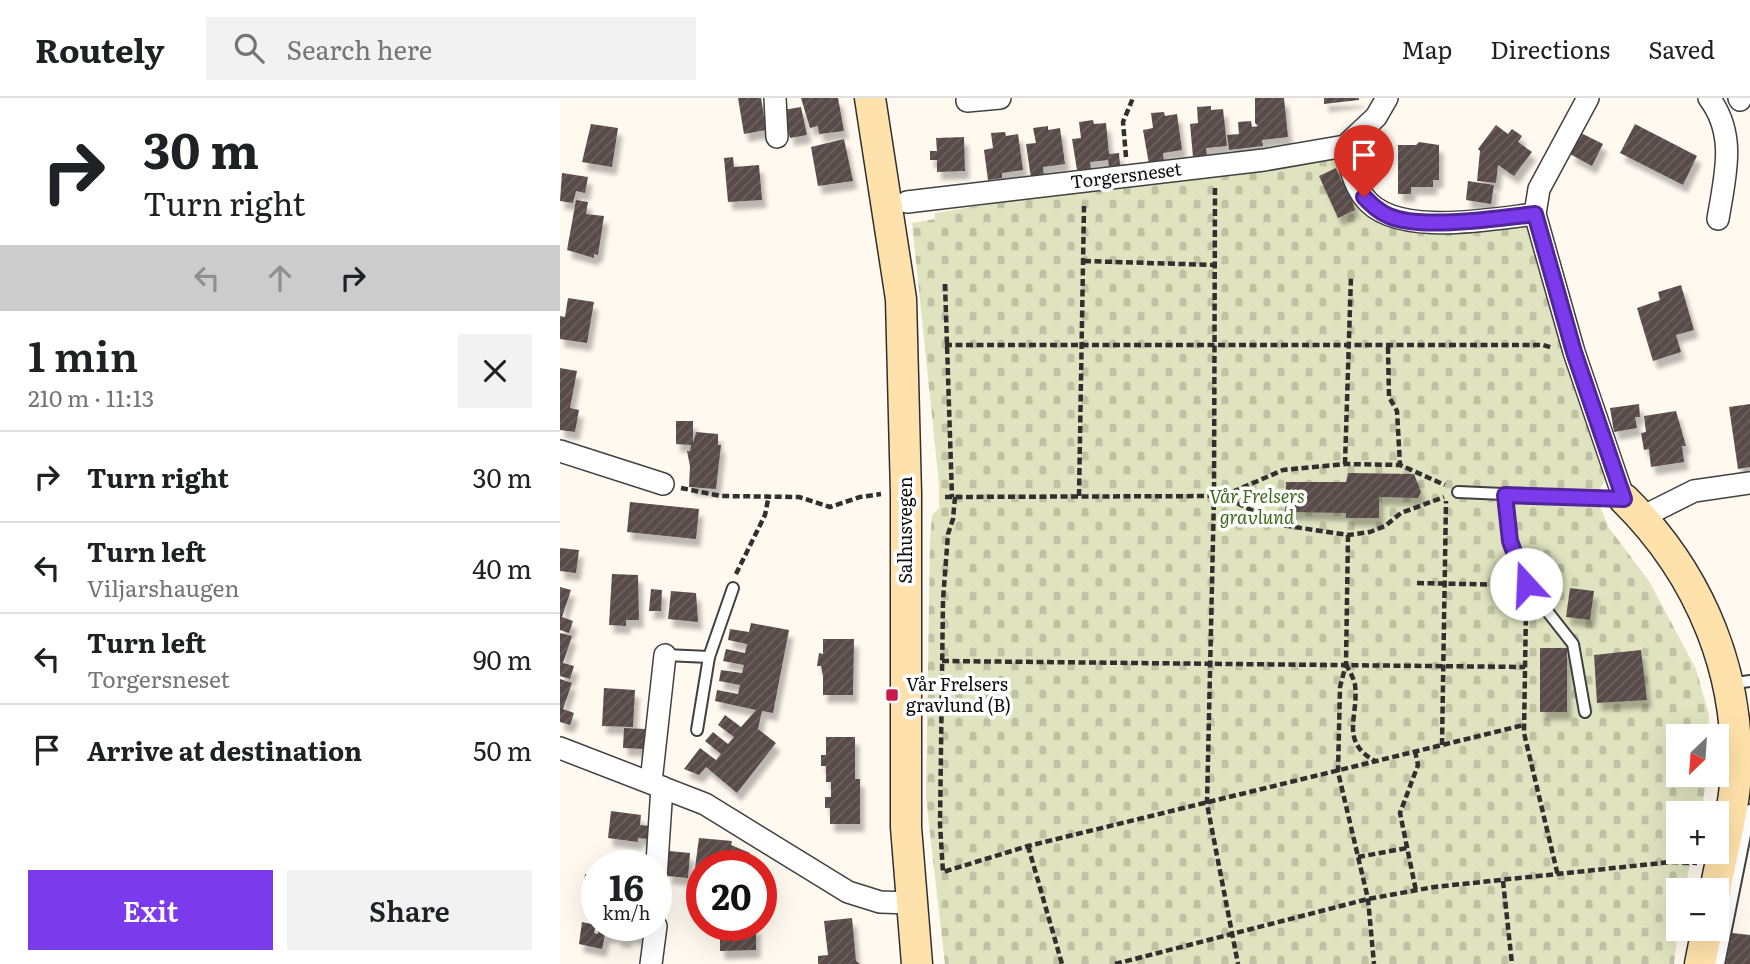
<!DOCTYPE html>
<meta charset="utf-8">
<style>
:root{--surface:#fff;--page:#f2f2f2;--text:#202124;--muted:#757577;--line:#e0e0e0;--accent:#7c3aed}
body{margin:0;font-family:Literata,serif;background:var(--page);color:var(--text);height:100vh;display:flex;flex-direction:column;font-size:26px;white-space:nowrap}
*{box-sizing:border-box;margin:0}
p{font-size:23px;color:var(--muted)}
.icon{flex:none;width:38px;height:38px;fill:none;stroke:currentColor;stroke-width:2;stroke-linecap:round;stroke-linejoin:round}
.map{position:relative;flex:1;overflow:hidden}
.drawer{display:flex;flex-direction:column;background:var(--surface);width:560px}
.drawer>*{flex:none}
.hud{background:#fff;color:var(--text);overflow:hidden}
.needle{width:46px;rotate:205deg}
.buttons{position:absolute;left:1106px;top:626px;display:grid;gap:14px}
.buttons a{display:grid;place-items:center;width:63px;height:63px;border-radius:0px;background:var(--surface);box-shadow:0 7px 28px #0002;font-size:35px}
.speed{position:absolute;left:21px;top:752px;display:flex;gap:14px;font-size:35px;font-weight:700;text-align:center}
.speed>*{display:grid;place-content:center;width:91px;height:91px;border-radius:50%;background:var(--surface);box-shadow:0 7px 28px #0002;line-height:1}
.speed small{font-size:18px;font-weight:400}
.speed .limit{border:10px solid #d22;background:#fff;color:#111}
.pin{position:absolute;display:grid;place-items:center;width:60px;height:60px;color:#fff;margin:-72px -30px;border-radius:50% 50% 50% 0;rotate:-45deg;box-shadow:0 0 7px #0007}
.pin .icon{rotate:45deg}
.me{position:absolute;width:77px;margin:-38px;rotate:340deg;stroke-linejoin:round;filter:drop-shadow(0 0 5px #0008)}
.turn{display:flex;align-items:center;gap:24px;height:147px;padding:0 28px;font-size:32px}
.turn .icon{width:91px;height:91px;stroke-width:2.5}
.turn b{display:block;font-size:49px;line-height:60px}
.lanes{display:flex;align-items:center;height:66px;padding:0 28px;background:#0003;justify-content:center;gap:35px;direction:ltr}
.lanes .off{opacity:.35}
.round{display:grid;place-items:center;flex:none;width:74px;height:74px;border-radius:0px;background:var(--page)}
.head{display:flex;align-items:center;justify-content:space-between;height:119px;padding:0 28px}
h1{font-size:42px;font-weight:600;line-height:52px}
.cta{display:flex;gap:14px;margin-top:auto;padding:14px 28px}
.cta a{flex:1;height:80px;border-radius:0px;background:var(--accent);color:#fff;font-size:28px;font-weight:600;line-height:80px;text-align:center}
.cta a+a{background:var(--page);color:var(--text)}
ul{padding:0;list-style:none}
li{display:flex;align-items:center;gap:21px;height:91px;padding:0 28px;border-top:2px solid var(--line)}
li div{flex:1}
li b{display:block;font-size:26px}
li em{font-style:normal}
header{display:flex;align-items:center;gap:42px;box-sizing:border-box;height:98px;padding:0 35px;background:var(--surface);border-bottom:2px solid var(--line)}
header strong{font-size:33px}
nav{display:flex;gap:38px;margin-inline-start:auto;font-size:24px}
.search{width:490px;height:63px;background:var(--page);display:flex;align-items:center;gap:18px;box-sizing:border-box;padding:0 24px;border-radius:0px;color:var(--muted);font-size:26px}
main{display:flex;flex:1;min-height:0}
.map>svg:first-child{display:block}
.cemetery{fill:url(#cemetery-stones)}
.building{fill:url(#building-hatch);filter:url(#shadow)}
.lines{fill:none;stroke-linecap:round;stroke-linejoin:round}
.lane-casing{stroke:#414141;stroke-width:14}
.street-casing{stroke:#414141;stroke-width:24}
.secondary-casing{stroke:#303030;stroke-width:33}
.path{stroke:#303030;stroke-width:4.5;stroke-dasharray:7 3.5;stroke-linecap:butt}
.lane{stroke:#fff;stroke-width:10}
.street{stroke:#fff;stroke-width:21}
.secondary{stroke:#ffe2ab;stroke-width:30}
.route-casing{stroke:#51269a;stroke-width:18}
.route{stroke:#7c3aed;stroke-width:12}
.poi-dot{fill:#c91c4d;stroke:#fff;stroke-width:2.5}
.labels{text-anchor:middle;stroke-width:7;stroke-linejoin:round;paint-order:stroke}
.street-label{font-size:18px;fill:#0e0e0e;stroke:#fff}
.park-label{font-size:18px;font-style:italic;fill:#3e6b1a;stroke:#fff}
.poi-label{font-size:18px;fill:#0e0e0e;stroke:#fff;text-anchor:start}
</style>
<header>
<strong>Routely</strong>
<div class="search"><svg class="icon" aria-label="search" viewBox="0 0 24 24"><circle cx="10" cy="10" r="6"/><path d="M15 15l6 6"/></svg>Search here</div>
<nav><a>Map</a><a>Directions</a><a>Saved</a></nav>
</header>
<main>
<section class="drawer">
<div class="hud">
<div class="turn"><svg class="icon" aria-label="right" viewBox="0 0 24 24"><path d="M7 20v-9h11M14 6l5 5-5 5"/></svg><div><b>30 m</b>Turn right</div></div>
<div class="lanes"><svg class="icon off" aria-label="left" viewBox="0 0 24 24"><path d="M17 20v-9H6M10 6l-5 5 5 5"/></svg><svg class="icon off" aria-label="ahead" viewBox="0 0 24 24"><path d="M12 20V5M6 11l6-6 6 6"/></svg><svg class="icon" aria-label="right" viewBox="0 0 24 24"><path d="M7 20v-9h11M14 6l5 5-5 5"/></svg></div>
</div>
<div class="head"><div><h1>1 min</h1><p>210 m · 11:13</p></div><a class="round"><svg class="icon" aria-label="close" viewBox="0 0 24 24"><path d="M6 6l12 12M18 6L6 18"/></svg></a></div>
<ul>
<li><svg class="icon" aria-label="right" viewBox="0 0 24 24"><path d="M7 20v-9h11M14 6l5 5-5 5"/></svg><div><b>Turn right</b></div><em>30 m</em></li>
<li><svg class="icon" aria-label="left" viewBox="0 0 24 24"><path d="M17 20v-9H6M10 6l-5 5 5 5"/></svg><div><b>Turn left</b><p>Viljarshaugen</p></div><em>40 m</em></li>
<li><svg class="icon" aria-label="left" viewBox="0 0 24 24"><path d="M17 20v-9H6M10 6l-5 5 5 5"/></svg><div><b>Turn left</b><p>Torgersneset</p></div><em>90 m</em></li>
<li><svg class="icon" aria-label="arrive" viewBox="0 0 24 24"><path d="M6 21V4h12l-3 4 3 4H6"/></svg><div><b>Arrive at destination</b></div><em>50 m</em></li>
</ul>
<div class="cta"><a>Exit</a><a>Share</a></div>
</section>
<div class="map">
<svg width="1190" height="866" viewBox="0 0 1190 866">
<defs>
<pattern id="cemetery-stones" width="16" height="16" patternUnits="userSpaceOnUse" patternTransform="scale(1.75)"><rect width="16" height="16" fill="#e0e3bf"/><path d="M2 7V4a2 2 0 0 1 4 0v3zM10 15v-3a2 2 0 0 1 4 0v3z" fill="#bfc2a3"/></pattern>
<pattern id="building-hatch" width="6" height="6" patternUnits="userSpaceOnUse" patternTransform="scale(1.75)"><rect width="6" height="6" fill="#584c4a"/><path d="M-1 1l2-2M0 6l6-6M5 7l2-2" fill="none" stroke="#6b6160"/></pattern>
<filter id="shadow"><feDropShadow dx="4.5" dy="8" stdDeviation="2" flood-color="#0004"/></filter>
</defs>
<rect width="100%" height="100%" fill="#fff9f0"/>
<path class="cemetery" d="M785 48 795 83 838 120 975 116 1055 362 1036 399 1049 430 1089 483 1136 571 1149 617 1148 639H1118V677H1147L1141 716H1118V754H1133L1124 793H1118V831L1114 866H385L366 700 370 441 372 417 379 410V386L352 125 375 121V115Z"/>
<g class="building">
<path d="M178 0H201L206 32 184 36Z"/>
<path d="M241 0H278L284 33 259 36 258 28 250 30Z"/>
<path d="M695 0H724L728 39 702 42 703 48 669 52 667 37 679 36 678 24 691 23 692 29 698 28 695 25Z"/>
<path d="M764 0H799V2L764 6Z"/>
<path d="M651 8V12L663 11 667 48 646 50 647 58 633 59 630 26 638 25 637 9Z"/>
<path d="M241 9 247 37 230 40 223 12Z"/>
<path d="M604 14 605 18 617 16 622 52 603 55 604 65 589 66 583 32 593 30 591 15Z"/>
<path d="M533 22 534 26 546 25 549 56 559 55 560 67 549 69 548 62 530 64 531 71 517 72 512 41 521 40 519 24Z"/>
<path d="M31 26 58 30 52 69 22 64Z"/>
<path d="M1075 26 1137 58 1123 87 1060 55Z"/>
<path d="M936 27 948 36 952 31 962 38 958 44 972 54 954 78 938 67 936 85 917 83 920 53 918 51Z"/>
<path d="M488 28V32L500 30 505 66 483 69 484 78 471 80 466 46 476 45 473 30Z"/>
<path d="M445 34 446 38 458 36 463 72 442 75V80L428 82 424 52 433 50 431 35Z"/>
<path d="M1021 35 1043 46 1032 68 1010 56Z"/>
<path d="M404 39 405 73 377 74V62H370V53H377L376 40Z"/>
<path d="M284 41 293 83 258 88 251 49Z"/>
<path d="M859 44 879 47V82H873V89H851V96H838V47H856Z"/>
<path d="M173 59 174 69 199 67 202 102 168 104 164 60Z"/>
<path d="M776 70 782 84 786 82 795 112 778 120 759 78Z"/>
<path d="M2 75 28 79 25 95 16 93 13 105 0 103Z"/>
<path d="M908 83 934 87 931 106 906 102Z"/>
<path d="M16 102 28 104 26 116 44 118 38 157 34 156V160L7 152Z"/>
<path d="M1121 187 1134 232 1116 237 1121 254 1093 263 1077 210 1100 202 1098 194Z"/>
<path d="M8 200 34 204 27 245 0 241V218L5 219Z"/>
<path d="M0 270 17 273 10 310 19 312 15 334 0 332Z"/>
<path d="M1079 306 1080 319H1075L1077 330 1054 334 1050 310Z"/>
<path d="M1190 306V369L1178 371 1169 309Z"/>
<path d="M1116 313 1126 348H1122L1124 364 1091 369 1089 351 1084 352 1081 335 1086 334 1084 318Z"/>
<path d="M116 323H133V345L136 334 158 336V347H161L156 391 129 389 130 368 127 353H130L131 347 116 346Z"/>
<path d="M788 375 854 376 861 394 858 400 819 399V420H786V415L725 414 726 384H786Z"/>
<path d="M70 404 139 411 136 441 67 434Z"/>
<path d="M0 450 19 452 16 475 0 473Z"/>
<path d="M52 476 78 477 79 522H66V528L49 527Z"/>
<path d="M0 489 11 492 2 519 13 523 9 535 0 532Z"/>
<path d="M1010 490 1034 493 1030 522 1006 519Z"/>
<path d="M91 491 102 492 101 513H89Z"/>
<path d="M111 493 136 495 138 524 108 521Z"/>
<path d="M191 525 229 532 213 615 202 613 198 631 216 645 177 695 146 669 139 677 124 671 140 650 156 662 161 656 145 643 153 634 168 646 174 639 158 627 165 617 181 629 196 612 155 603 157 592 178 596 180 587 159 583 161 572 182 575 184 567 163 563 166 551 185 555 187 546 168 542 170 531 189 534Z"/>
<path d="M0 535 12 538 3 565 14 568 10 581 0 578Z"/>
<path d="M263 541H294L293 597H263V578L261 568H257L259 555 263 556Z"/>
<rect x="980" y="550" width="27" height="64"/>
<path d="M1081 552 1087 602 1037 605 1034 557Z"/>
<path d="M0 581 12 585 3 611 14 615 10 627 0 624Z"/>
<path d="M44 590 75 592 73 629 42 628Z"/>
<path d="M64 630 85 631 84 651 63 650Z"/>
<path d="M266 639H295V681H300V726H270V710H265V699H271V684H266V668H261V657H266Z"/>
<path d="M51 713 81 717 80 727 90 728 88 741 78 740V744L48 740Z"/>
<path d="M139 740 172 743 171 747 190 755 183 768 135 770Z"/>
<path d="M109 753 130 755 128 780 107 778Z"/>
<path d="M25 776 37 777V789L24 787Z"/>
<path d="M201 778 207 779 205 789 201 788Z"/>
<path d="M292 820 296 863 300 866H258V858L268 857 264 823Z"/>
<path d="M22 824 36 827 34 835 38 836 39 828H85L84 839 67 838V842L57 841 56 837H45L42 851 19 846Z"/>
<path d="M196 828V852L160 853V829Z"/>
<path d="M1172 835 1190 837V866H1166Z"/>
</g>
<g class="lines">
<g class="lane-casing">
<g id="lane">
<path d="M898 394 1063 401"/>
<path d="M945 397 950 443 966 486 1013 546 1025 614"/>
<path d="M105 557 149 559"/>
<path d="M1169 586 1190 583"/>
<path d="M137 632 149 559 173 490"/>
<path d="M1159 866 1190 712"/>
</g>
</g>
<g class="street-casing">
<g id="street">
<path d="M215 0 217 39"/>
<path d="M1028 0 979 91 975 116 1014 254 1064 401"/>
<path d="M1149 0C1177 37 1165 78 1158 121"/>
<path d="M1179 0 1180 2"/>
<path d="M407 3 440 0"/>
<path d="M785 48C789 65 793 85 804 99 834 140 931 121 975 116"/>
<path d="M347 104 704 62 785 48 816 19 827 0"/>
<path d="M0 353 103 386"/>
<path d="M1082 419 1134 393 1190 385"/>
<path d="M0 650 145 706 288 794 320 804 351 805"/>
<path d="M91 684 105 557"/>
<path d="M96 780 102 689"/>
<path d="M91 866 96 828"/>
</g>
</g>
<g class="secondary-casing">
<g id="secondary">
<path d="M310 0 341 201 346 396V729L357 866"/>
<path d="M1064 401C1141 477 1183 579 1175 687 1172 722 1161 758 1155 793"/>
<path d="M1140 866 1147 831"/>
</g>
</g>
<g class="path">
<path d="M566 59 563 24 573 0"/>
<path d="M655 90 654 398 647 706 678 866"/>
<path d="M524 163 654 167"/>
<path d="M385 186 392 399"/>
<path d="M385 247H983L993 250"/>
<path d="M828 249 829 299 837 313 840 367"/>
<path d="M785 366 791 178"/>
<path d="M121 390 161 398 239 399 270 409 300 399 321 396"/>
<path d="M519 398 524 108"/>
<path d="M663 398 723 372 785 366 840 367 885 387"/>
<path d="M385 399 663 398 721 427 788 437 810 434 825 428 841 415 884 399"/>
<path d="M395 399 393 421 388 436 383 502 380 726 383 774 468 748 964 627"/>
<path d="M788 437 786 566 780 589 778 674 808 801 814 866"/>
<path d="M176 476 205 417 209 397"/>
<path d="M857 485 952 487"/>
<path d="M966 510 964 635 998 778"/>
<path d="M382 563 965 569"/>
<path d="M786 566C789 573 794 580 795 587 799 619 779 643 815 663"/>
<path d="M882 647 886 403"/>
<path d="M855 653 858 667 840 715 856 793"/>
<path d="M468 748 502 866"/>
<path d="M798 759 847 750"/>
<path d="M943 783 952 866"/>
<path d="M555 866 808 801 874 789 1111 764 1137 765"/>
</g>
<use href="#lane" class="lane"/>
<use href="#street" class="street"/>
<use href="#secondary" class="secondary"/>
</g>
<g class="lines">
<g class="route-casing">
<path id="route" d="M804 99C812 107 819 114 829 118 861 132 940 120 975 116L1014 254 1064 401 945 397 950 443 966 486"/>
</g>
<use href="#route" class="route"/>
</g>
<rect class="poi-dot" x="325" y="590" width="14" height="14" rx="3.5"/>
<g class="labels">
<g class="street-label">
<text transform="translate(566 78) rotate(-7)" y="6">Torgersneset</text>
<text transform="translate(346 432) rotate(-90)" y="6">Salhusvegen</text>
</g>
<g class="park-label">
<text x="697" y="405">Vår Frelsers<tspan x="697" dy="21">gravlund</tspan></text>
</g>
<g class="poi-label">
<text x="346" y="593">Vår Frelsers<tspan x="346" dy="21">gravlund (B)</tspan></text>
</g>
</g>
</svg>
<div class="buttons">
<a><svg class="needle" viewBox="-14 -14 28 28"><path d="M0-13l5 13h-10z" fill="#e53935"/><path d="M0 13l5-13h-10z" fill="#757577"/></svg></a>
<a>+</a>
<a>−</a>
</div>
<div class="speed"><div>16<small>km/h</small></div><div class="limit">20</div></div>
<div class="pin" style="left:804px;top:99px;background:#d93025"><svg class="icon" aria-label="arrive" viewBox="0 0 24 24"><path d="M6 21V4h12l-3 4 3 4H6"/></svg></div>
<svg class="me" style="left:966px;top:486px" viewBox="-20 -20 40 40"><circle r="19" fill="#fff"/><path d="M0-13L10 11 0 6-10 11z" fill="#7c3aed"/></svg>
</div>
</main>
